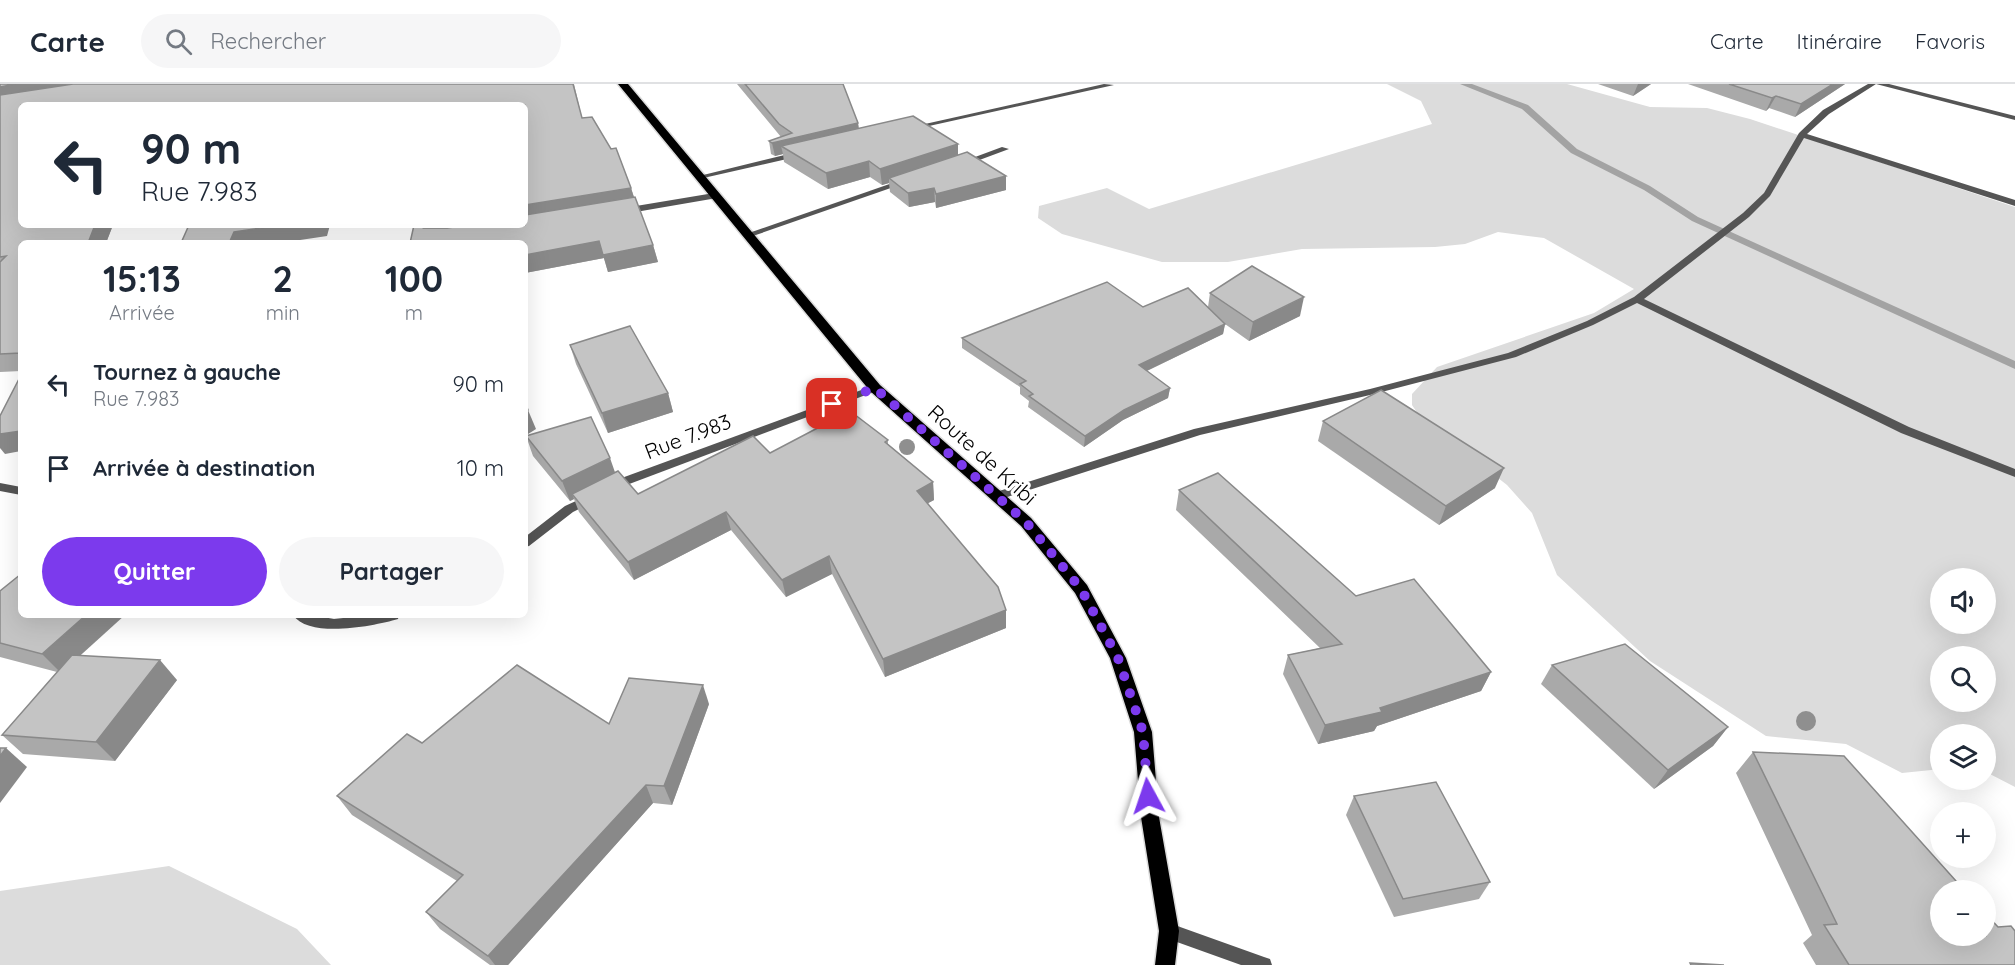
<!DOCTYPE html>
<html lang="fr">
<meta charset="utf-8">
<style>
:root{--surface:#fff;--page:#f6f6f7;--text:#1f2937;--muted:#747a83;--line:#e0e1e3;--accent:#7c3aed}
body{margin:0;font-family:Quicksand,sans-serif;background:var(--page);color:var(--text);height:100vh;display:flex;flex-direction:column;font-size:22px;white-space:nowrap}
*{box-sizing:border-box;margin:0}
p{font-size:20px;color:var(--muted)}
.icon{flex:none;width:33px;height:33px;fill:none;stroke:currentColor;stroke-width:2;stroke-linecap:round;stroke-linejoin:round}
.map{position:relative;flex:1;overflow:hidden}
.details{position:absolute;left:18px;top:156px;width:510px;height:378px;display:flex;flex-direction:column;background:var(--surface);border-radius:9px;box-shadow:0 6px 24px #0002}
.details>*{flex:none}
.banner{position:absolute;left:18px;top:18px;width:510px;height:126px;border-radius:9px;box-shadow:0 6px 24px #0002;background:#fff;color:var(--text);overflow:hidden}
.tools{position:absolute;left:1930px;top:484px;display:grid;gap:12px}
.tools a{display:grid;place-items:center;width:66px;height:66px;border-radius:50%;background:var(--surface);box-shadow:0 6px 24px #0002;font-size:30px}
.pin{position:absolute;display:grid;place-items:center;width:51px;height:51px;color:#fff;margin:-26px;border-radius:12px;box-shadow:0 3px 9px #0006}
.me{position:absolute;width:66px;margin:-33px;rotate:355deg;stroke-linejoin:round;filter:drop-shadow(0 0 4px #0008)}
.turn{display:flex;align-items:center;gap:21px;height:126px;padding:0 24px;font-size:27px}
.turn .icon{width:78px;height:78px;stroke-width:2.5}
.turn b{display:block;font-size:42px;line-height:51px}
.eta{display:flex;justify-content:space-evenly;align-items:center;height:102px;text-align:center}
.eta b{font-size:36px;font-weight:700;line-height:42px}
.button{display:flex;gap:12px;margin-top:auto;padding:12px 24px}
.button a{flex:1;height:69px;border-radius:36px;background:var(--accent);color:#fff;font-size:24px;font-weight:700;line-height:69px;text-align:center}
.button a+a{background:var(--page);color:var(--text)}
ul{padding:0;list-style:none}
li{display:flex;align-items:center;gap:18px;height:84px;padding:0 24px}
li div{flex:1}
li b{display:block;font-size:22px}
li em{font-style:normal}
header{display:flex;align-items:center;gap:36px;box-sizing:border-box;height:84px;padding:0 30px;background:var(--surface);border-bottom:2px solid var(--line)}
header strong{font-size:28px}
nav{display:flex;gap:33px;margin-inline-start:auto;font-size:21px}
.search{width:420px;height:54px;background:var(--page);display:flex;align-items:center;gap:15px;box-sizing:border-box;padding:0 21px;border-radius:33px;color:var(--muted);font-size:22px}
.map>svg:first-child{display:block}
.green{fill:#dcdcdc;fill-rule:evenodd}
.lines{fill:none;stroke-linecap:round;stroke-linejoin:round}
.stream{fill:#a3a3a3;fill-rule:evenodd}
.primary-casing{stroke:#dbdbdb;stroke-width:3}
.street{fill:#555;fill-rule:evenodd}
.primary{fill:#000;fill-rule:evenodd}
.tree{fill:#8f8f8f}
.wall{fill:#a9a9a9}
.shaded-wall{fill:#898989}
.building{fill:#c4c4c4;stroke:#898989;stroke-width:1.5}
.route{stroke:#7c3aed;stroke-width:10;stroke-dasharray:0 18}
.labels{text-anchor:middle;stroke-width:6;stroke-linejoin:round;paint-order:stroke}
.street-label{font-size:21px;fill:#000;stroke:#fff}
</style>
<header>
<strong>Carte</strong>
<div class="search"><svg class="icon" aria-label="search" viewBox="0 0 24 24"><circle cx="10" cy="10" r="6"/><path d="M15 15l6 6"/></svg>Rechercher</div>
<nav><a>Carte</a><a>Itinéraire</a><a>Favoris</a></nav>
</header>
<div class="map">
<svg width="2015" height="881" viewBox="0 0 2015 881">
<rect width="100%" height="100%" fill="#fff"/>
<g class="green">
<path d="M1387 0H1567L1650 23 1707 24 1750 35 2015 123V703L1986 688V651H1941V685L1902 689 1846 660 1766 652 1650 577 1557 491 1532 429 1507 401 1420 333 1412 321V310L1437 283 1594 229 1634 205 1544 154 1498 148 1465 160 1435 163 1302 165 1228 178H1162L1062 150 1038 134 1039 122 1107 104 1149 125 1432 40 1421 17ZM1941 495H1986V540H1941ZM1941 573H1986V618H1941Z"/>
<path d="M169 782 297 845 331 881H0V807Z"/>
</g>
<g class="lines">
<path class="stream" d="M1460 0H1472L1528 21 1577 65 1650 102 1698 133 2015 277V285L1692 137 1644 106 1571 69 1522 25Z"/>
<g class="primary-casing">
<path id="primary" d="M618 0H628L880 301 1031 434 1087 501 1126 574 1152 648 1159 733 1179 847 1175 881H1155L1159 847 1141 733 1134 648 1110 574 1075 509 1021 442 870 307Z"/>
</g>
<g class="street">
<path d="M1104 0 1114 1 911 46 907 44Z"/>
<path d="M1868 0H1889L2015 32V36L1876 0 1829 30 1807 50 2015 116V122L1804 54 1770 112 1749 133 1644 215 1909 343 2015 385V393L1901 349 1637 219 1593 241 1516 273 1370 311 1200 351 1001 415 997 416 991 412 993 409 1194 345 1370 305 1508 269 1587 237 1634 213 1743 129 1764 109 1799 49 1823 26Z"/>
<path d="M1002 63 1009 65 966 81 959 79Z"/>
<path d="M797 68H800V72L699 95 695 93Z"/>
<path d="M901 96 908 98 750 153 747 154 743 151Z"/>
<path d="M714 109 717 110V114L624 130 620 127 624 124Z"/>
<path d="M875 301 880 304 879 306 616 405 612 406 606 402 608 399Z"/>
<path d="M0 399 21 403V411L0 407Z"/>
<path d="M589 411 595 415 593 418 573 428 529 462 525 463V453L565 422Z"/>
<path d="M293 531H312L334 535 371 531H399L398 535C374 542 309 555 293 531Z"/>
<path d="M1169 839 1264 873 1270 875 1272 881H1241L1163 853 1161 847 1163 841Z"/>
</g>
<use href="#primary" class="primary"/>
</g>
<g class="tree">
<circle cx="907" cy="363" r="8"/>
<circle cx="1806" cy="637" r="10"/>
</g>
<g class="wall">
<path d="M0 0H574L582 34 592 33 611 65 616 64 631 104 634 113H635L653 161 658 178 608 188 604 174 525 189V159H410L414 141H525V21H21V141H113L106 159H21V287L0 288Z"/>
<path d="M737 0H843L858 39 859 44 958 71 1006 92V106L936 124 935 118 909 123 890 108 889 99 882 101 870 93 828 105 784 78 783 70 775 72 771 70 769 57 781 53Z"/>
<path d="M1598 0H1651L1633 12Z"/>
<path d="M1688 0H1845L1795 33 1769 24 1766 27Z"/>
<path d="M1210 209 1300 232 1249 257 1225 240 1223 250 1147 287 1170 304 1168 314 1123 336 1084 363 1028 323 1029 317 1020 310V303L962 264V254L1143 223H1208Z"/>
<path d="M570 261 668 309 673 328 608 349 576 280Z"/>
<path d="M1323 337 1495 404 1439 441 1318 357Z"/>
<path d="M526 352 615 389 638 410 770 369 888 356V360L933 398 934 416 928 419 1006 544 885 593 832 490 786 513 731 446 634 496 579 428 574 415 570 417 533 372Z"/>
<path d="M1179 406 1356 512 1491 588 1481 607 1377 642 1374 647 1318 660 1283 590 1288 571 1320 564 1176 426Z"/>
<path d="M0 507 81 571 177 596 115 677 23 670 2 651 57 588 0 573Z"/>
<path d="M1552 581 1728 643 1713 662 1654 705 1541 600Z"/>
<path d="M709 620 672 721 653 719 508 881H490L440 845 426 828 457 797 352 731 337 712 422 659 609 640Z"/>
<path d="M1753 668 1998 843 2015 881H1816L1803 859 1812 851 1736 689Z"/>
<path d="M1354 712 1490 798 1479 815 1394 833 1346 731Z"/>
</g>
<g class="shaded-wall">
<path d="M15 0H80L0 20V3Z"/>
<path d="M1638 0H1651L1633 12Z"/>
<path d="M1833 0H1845L1795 33 1801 20Z"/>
<path d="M1776 12 1769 24 1766 27 1772 14Z"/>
<path d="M858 39 859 52 781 62 783 70 775 72 772 59Z"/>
<path d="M958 60V76L889 94V99L882 101 880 85Z"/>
<path d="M869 77 870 93 828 105 826 89Z"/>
<path d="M1006 92V106L936 124V110Z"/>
<path d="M631 104 636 120 525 139V121Z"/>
<path d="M934 104 935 118 909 123 908 109Z"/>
<path d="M95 141H113L106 159H88Z"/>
<path d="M281 141H330L327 152 280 159H215L234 148Z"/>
<path d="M427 141H512L437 154 424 144Z"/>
<path d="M599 157 604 174 525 189V171Z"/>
<path d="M653 161 658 178 608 188 603 171Z"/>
<path d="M1304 213 1300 232 1249 257 1253 238Z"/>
<path d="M1225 240 1223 250 1138 291 1139 281Z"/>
<path d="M1170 304 1168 314 1123 336 1084 363 1085 352 1124 326Z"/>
<path d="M668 309 673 328 608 349 602 329Z"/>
<path d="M528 326 536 345 525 352V328Z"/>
<path d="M21 347V367L5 370 0 364V350Z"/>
<path d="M610 374 617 394 572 410 574 415 570 417 562 397Z"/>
<path d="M1504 384 1495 404 1439 441 1446 422Z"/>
<path d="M933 398 934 416 919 424 917 407Z"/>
<path d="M726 428 731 446 634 496 628 478Z"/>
<path d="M829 472 832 490 786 513 782 496Z"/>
<path d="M1006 526V544L885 593 883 575Z"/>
<path d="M86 531H125L61 589 42 570Z"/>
<path d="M160 576 177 596 115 677 96 658Z"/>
<path d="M1491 588 1481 607 1377 642 1374 647 1318 660 1325 641Z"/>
<path d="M703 601 709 620 672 721 664 702Z"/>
<path d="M1728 643 1713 662 1654 705 1668 686Z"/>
<path d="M6 664 27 683 0 719V672Z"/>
<path d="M646 701 653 719 508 881H495L488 872Z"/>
</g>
<g class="building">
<path d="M0 0H15L0 3Z"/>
<path d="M73 0H573L582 34 592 33 611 65 616 64 631 104 525 121V21H21V141H95L88 159H21V269L0 270V178L6 172 0 173V11Z"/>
<path d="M745 0H843L858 39 772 59 769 57 792 49 779 40Z"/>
<path d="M1729 0H1833L1801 20 1776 12 1772 14Z"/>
<path d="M913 32 958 60 880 85 869 77 826 89 781 62Z"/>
<path d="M967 68 1006 92 936 110 934 104 908 109 889 94Z"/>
<path d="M635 113 653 161 603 171 599 157 525 171V159H410L414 141H427L424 144H447L468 141H525V131Z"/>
<path d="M189 141H281L234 148 230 157 215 159H181Z"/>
<path d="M1252 182 1304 213 1253 238 1210 209Z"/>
<path d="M1107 198 1143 223 1188 204 1225 240 1139 281 1170 304 1124 326 1085 352 1029 312 1033 310 1020 300 1026 297 962 254Z"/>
<path d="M630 242 668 309 602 329 570 261Z"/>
<path d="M21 291V347L0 350V332Z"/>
<path d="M1381 306 1504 384 1446 422 1323 337Z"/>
<path d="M525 321H526L528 326 525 328Z"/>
<path d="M850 327 888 356 885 358 933 398 917 407 998 503 1006 526 883 575 829 472 782 496 726 428 628 478 572 410 618 387 638 410 753 352 770 369Z"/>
<path d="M591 333 610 374 562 397 526 352Z"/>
<path d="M1218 389 1356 512 1414 495 1491 588 1380 624 1382 628 1325 641 1288 571 1342 560 1179 406Z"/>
<path d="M21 490V531H86L42 570 0 559V507Z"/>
<path d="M1625 560 1728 643 1668 686 1552 581Z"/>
<path d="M72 571 160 576 96 658 2 651Z"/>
<path d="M517 581 609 640 629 594 703 601 664 702 646 701 488 872 426 828 463 791 337 712 407 650 422 659Z"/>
<path d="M0 664H6L0 672Z"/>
<path d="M1753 668 1844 672 1965 807H1941V852H1986V830L1998 843 2011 842 2015 847V881H1849L1824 841 1837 840Z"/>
<path d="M1436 698 1490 798 1403 815 1354 712Z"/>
<path d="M1690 879 1724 881H1691Z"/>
</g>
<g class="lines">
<path class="route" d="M832 320 875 304 1026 438 1081 505 1118 574 1143 648 1148 712"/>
</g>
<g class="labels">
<g class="street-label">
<text transform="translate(688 353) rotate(-21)" y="7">Rue 7.983</text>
<text transform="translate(982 371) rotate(42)" y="7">Route de Kribi</text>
</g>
</g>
</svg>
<div class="tools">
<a><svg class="icon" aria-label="sound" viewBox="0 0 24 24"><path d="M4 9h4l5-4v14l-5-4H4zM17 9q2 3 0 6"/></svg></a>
<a><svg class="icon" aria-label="search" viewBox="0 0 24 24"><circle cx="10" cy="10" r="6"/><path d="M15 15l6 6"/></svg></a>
<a><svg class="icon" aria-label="layers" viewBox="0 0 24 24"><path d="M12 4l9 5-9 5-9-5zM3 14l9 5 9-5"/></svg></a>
<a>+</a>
<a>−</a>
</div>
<div class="pin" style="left:832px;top:320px;background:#d93025"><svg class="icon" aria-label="arrive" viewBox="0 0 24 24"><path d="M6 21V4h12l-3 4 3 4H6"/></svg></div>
<svg class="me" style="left:1148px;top:712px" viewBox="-20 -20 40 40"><path d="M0-17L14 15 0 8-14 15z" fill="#7c3aed" stroke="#fff" stroke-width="4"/></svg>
<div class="banner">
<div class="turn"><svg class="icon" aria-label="left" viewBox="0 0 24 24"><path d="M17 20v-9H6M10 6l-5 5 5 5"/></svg><div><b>90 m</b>Rue 7.983</div></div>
</div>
<section class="details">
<div class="eta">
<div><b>15:13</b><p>Arrivée</p></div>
<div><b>2</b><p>min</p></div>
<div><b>100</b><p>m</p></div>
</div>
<ul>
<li><svg class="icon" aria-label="left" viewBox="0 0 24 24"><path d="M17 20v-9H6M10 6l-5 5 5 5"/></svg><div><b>Tournez à gauche</b><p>Rue 7.983</p></div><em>90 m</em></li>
<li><svg class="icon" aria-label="arrive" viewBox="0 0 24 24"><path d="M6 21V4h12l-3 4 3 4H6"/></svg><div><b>Arrivée à destination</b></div><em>10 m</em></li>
</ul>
<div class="button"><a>Quitter</a><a>Partager</a></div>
</section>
</div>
